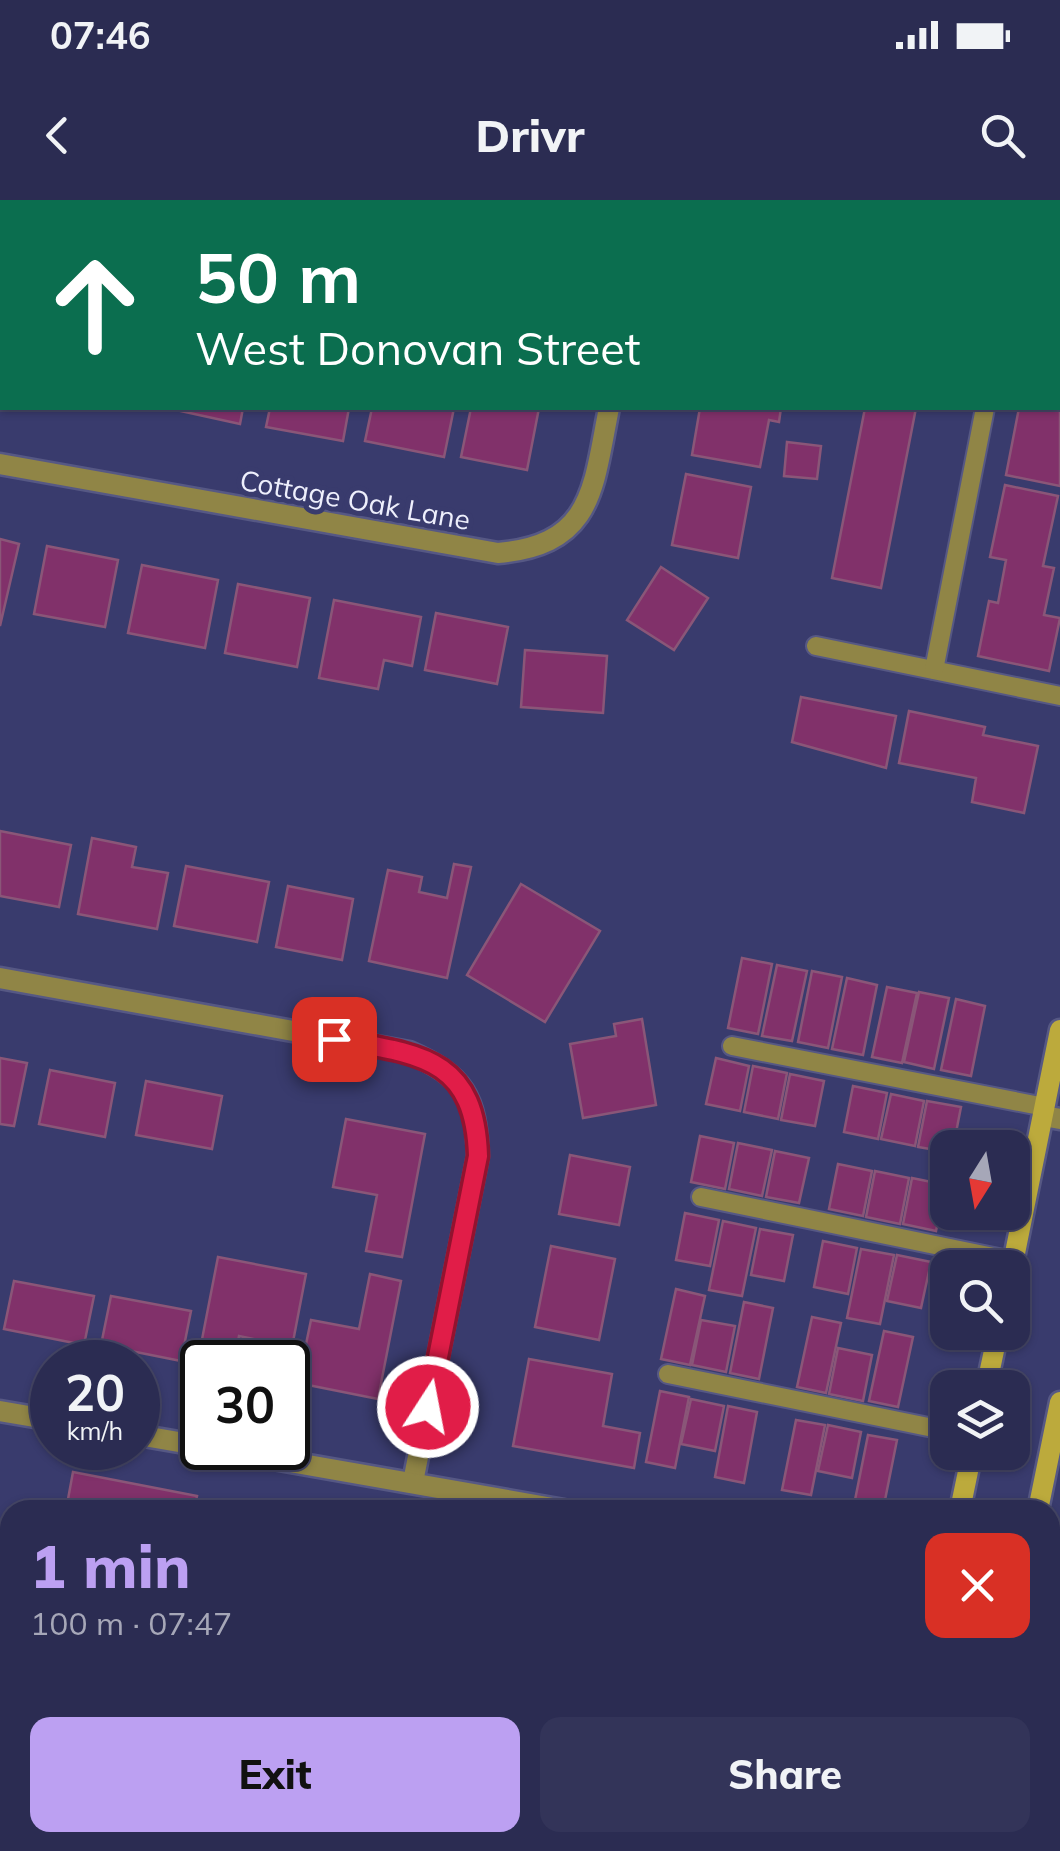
<!DOCTYPE html>
<meta charset="utf-8">
<style>
:root{--surface:#2b2c52;--page:#333459;--text:#f1f3f6;--muted:#a6a7b8;--line:#474869;--accent:#bca0f2}
body{margin:0;font-family:Mulish,sans-serif;background:var(--page);color:var(--text);height:100vh;display:flex;flex-direction:column;font-size:38px;white-space:nowrap}
*{box-sizing:border-box;margin:0}
p{font-size:32px;color:var(--muted)}
.icon{flex:none;width:55px;height:55px;fill:none;stroke:currentColor;stroke-width:2;stroke-linecap:round;stroke-linejoin:round}
.map{position:relative;flex:1;overflow:hidden}
.panel{position:absolute;left:0px;top:1300px;width:1060px;height:352px;display:flex;flex-direction:column;background:var(--surface);border-radius:30px 30px 0 0;box-shadow:0 2px 8px #0004,0 0 0 2px var(--line)}
.panel>*{flex:none}
.banner{position:absolute;left:0px;top:0px;width:1060px;height:210px;box-shadow:0 2px 8px #0004,0 0 0 2px var(--line);background:#0b6e4f;color:#fff;overflow:hidden}
.needle{width:65px;rotate:191deg}
.buttons{position:absolute;left:930px;top:930px;display:grid;gap:20px}
.buttons a{display:grid;place-items:center;width:100px;height:100px;border-radius:20px;background:var(--surface);box-shadow:0 2px 8px #0004,0 0 0 2px var(--line);font-size:50px}
.speed{position:absolute;left:30px;top:1140px;display:flex;gap:20px;font-size:50px;font-weight:700;text-align:center}
.speed>*{display:grid;place-content:center;width:130px;height:130px;border-radius:50%;background:var(--surface);box-shadow:0 2px 8px #0004,0 0 0 2px var(--line);line-height:1}
.speed small{font-size:25px;font-weight:400}
.speed .limit{border:5px solid #111;border-radius:15px;background:#fff;color:#111}
.pin{position:absolute;display:grid;place-items:center;width:85px;height:85px;color:#fff;margin:-42px;border-radius:20px;box-shadow:0 5px 15px #0006}
.me{position:absolute;width:110px;margin:-55px;rotate:11deg;stroke-linejoin:round;filter:drop-shadow(0 0 8px #0008)}
.turn{display:flex;align-items:center;gap:35px;height:210px;padding:0 30px;font-size:45px}
.turn .icon{width:130px;height:130px;stroke-width:2.5}
.turn b{display:block;font-size:70px;line-height:85px}
.round{display:grid;place-items:center;flex:none;width:105px;height:105px;border-radius:20px;background:var(--page)}
.summary{display:flex;align-items:center;justify-content:space-between;height:170px;padding:0 30px}
h1{font-size:60px;font-weight:800;line-height:75px;color:var(--accent)}
.button{display:flex;gap:20px;margin-top:auto;padding:20px 30px}
.button a{flex:1;height:115px;border-radius:20px;background:var(--accent);color:#111;font-size:40px;font-weight:800;line-height:115px;text-align:center}
.button a+a{background:var(--page);color:var(--text)}
.status{display:flex;justify-content:space-between;align-items:center;height:70px;padding:0 50px;background:var(--surface);direction:ltr}
.status svg{height:28px;fill:currentColor}
header{display:flex;justify-content:space-between;align-items:center;height:130px;padding:0 30px;background:var(--surface);font-size:45px;font-weight:800}
.map>svg:first-child{display:block}
.building{fill:#81316a;stroke:#8a5678;stroke-width:2.5}
.lines{fill:none;stroke-linecap:round;stroke-linejoin:round}
.lane-casing{stroke:#565884;stroke-width:22}
.street-casing{stroke:#565884;stroke-width:25}
.secondary-casing{stroke:#565884;stroke-width:25}
.lane{stroke:#908546;stroke-width:18}
.street{stroke:#908546;stroke-width:20}
.secondary{stroke:#bcaa3c;stroke-width:20}
.route-casing{stroke:#92132f;stroke-width:25}
.route{stroke:#e11d48;stroke-width:18}
.labels{text-anchor:middle;stroke-width:10;stroke-linejoin:round;paint-order:stroke}
.street-label{font-size:28px;fill:#eeeffc;stroke:#393b6d}
</style>
<div class="status"><b>07:46</b><svg viewBox="0 0 49 12"><path d="M0 12V9h3v3zM5 12V6h3v6zM10 12V3h3v9zM15 12V0h3v12zM26 1h20v11H26zM47 4h2v5h-2z"/></svg></div>
<header><svg class="icon" aria-label="back" viewBox="0 0 24 24"><path d="M15 5l-7 7 7 7"/></svg>Drivr<svg class="icon" aria-label="search" viewBox="0 0 24 24"><circle cx="10" cy="10" r="6"/><path d="M15 15l6 6"/></svg></header>
<div class="map">
<svg width="1060" height="1651" viewBox="0 0 1060 1651">
<rect width="100%" height="100%" fill="#393b6d"/>
<g class="building">
<path d="M207 0H275L206 2Z"/>
<path d="M303 0H380L303 2Z"/>
<path d="M406 0H479L406 2Z"/>
<rect x="741" y="0" width="64" height="2"/>
<path d="M906 0H975L906 2Z"/>
<path d="M0 100 2 101V179L0 178Z"/>
<path d="M1058 134 1060 135V286L1006 275 1019 208H1058Z"/>
<path d="M167 208H243L240 224Z"/>
<path d="M270 208H349L343 241 266 227Z"/>
<path d="M372 208H454L444 257 365 241Z"/>
<path d="M471 208H539L527 270 461 257Z"/>
<path d="M700 208H781L779 222 769 220 760 267 692 255Z"/>
<path d="M865 208H916L881 388 832 378Z"/>
<path d="M787 242 821 246 817 279 784 276Z"/>
<path d="M686 274 751 287 738 358 672 345Z"/>
<path d="M1005 285 1058 296 1043 366 1054 368 1044 415 1060 418 1049 471 978 456 989 401 998 403 1006 360 990 357Z"/>
<path d="M0 339 19 344 0 426Z"/>
<path d="M47 346 118 360 105 427 34 414Z"/>
<path d="M142 365 218 380 205 448 128 433Z"/>
<path d="M661 367 708 398 674 450 627 420Z"/>
<path d="M238 384 310 398 297 467 225 453Z"/>
<path d="M334 400 421 417 412 466 384 460 378 489 319 478Z"/>
<path d="M436 413 508 427 497 484 425 470Z"/>
<path d="M525 450 607 456 603 513 521 507Z"/>
<path d="M801 497 896 516 886 568 792 542Z"/>
<path d="M909 511 985 527 983 535 1038 546 1024 613 972 602 976 578 899 563Z"/>
<path d="M0 631 71 645 59 707 0 696Z"/>
<path d="M92 638 136 647 132 667 168 673 157 729 78 714Z"/>
<path d="M454 664 471 667 447 778 369 761 388 670 422 677 419 692 447 698Z"/>
<path d="M186 666 269 682 257 742 174 726Z"/>
<path d="M521 684 600 731 545 822 467 775Z"/>
<path d="M288 686 353 699 342 760 276 747Z"/>
<path d="M742 758 772 764 758 834 728 828Z"/>
<path d="M777 765 807 771 792 841 762 836Z"/>
<path d="M812 771 842 777 828 848 798 842Z"/>
<path d="M847 778 877 785 863 855 832 849Z"/>
<path d="M887 787 917 793 902 863 872 857Z"/>
<path d="M919 792 949 798 934 869 904 862Z"/>
<path d="M956 799 985 806 971 876 941 870Z"/>
<path d="M642 819 656 905 583 918 570 844 616 836 614 824Z"/>
<path d="M0 858 27 863 14 926 0 924Z"/>
<path d="M716 858 749 866 740 911 706 904Z"/>
<path d="M753 866 787 873 778 919 744 912Z"/>
<path d="M50 870 115 883 105 937 39 924Z"/>
<path d="M790 874 824 881 815 926 781 920Z"/>
<path d="M146 881 222 896 212 949 136 935Z"/>
<path d="M853 886 887 893 878 939 844 932Z"/>
<path d="M891 894 924 901 915 946 881 939Z"/>
<path d="M927 901 961 907 953 948H948V952L918 947Z"/>
<path d="M346 919 425 934 402 1057 366 1051 377 995 333 987Z"/>
<path d="M700 936 734 943 725 989 691 982Z"/>
<path d="M738 943 772 950 762 996 729 989Z"/>
<path d="M775 951 809 958 799 1003 766 997Z"/>
<path d="M570 955 630 967 619 1025 559 1014Z"/>
<path d="M838 964 872 971 863 1016 829 1009Z"/>
<path d="M875 971 909 978 900 1024 866 1017Z"/>
<path d="M912 978 946 985 936 1031 903 1024Z"/>
<path d="M685 1013 719 1020 710 1066 676 1060Z"/>
<path d="M723 1021 756 1028 742 1096 709 1090Z"/>
<path d="M760 1029 793 1035 784 1081 751 1075Z"/>
<path d="M823 1041 857 1048 848 1094 814 1087Z"/>
<path d="M551 1046 615 1059 599 1140 535 1127Z"/>
<path d="M861 1049 894 1055 880 1124 847 1118Z"/>
<path d="M897 1055 931 1062 921 1108 887 1101Z"/>
<path d="M218 1057 306 1074 292 1147 239 1136 234 1162 198 1160Z"/>
<path d="M370 1074 401 1081 378 1199 298 1183 311 1120 359 1129Z"/>
<path d="M14 1081 94 1096 84 1145 4 1129Z"/>
<path d="M676 1089 705 1096 690 1165 661 1159Z"/>
<path d="M111 1096 191 1111 181 1161 101 1145Z"/>
<path d="M744 1102 773 1108 759 1179 730 1173Z"/>
<path d="M812 1117 841 1123 826 1193 797 1187Z"/>
<path d="M701 1120 735 1126 726 1172 692 1165Z"/>
<path d="M884 1131 913 1137 898 1207 869 1201Z"/>
<path d="M838 1148 872 1155 863 1201 829 1194Z"/>
<path d="M529 1159 612 1174 603 1226 640 1233 634 1268 513 1246Z"/>
<path d="M660 1191 689 1197 675 1268 646 1262Z"/>
<path d="M691 1199 724 1206 715 1251 681 1244Z"/>
<path d="M728 1206 757 1212 744 1283 715 1277Z"/>
<path d="M796 1220 825 1225 811 1295 782 1290Z"/>
<path d="M828 1225 861 1232 852 1278 818 1271Z"/>
<path d="M868 1235 897 1240 883 1310 854 1305Z"/>
<path d="M73 1272 197 1296 194 1310H66Z"/>
<path d="M10 1615V1642H60L58 1651 4 1645Z"/>
<path d="M258 1642H363L361 1651H256Z"/>
<path d="M389 1642H430L428 1651H387Z"/>
<path d="M577 1642H612L610 1651H575Z"/>
<path d="M616 1642 650 1648 649 1651H614Z"/>
<path d="M780 1642H815L813 1651Z"/>
</g>
<g class="lines">
<g class="lane-casing">
<g id="lane">
<path d="M1024 2V0"/>
<path d="M1058 47 1060 48"/>
<path d="M1058 76 1060 77"/>
<path d="M816 446 1060 496"/>
<path d="M934 470 985 208"/>
<path d="M732 846 1045 907"/>
<path d="M701 997 1013 1061"/>
<path d="M668 1174 948 1231"/>
<path d="M1050 1386 1060 1389"/>
<path d="M194 1651 196 1642"/>
</g>
</g>
<g class="street-casing">
<g id="street">
<path d="M638 0V2"/>
<path d="M0 264 498 353C594 345 593 287 609 208"/>
<path d="M0 778 409 852C464 876 476 897 478 956L413 1282"/>
<path d="M1043 916 1060 919"/>
<path d="M0 1211 52 1220"/>
<path d="M138 1235 202 1246"/>
<path d="M211 1248 564 1310"/>
</g>
</g>
<g class="secondary-casing">
<g id="secondary">
<path d="M1012 1068 1060 830"/>
<path d="M986 1188 998 1132"/>
<path d="M960 1310 972 1252"/>
<path d="M1038 1310 1060 1202"/>
<path d="M888 1651 890 1642"/>
<path d="M968 1651 970 1642"/>
</g>
</g>
<use href="#lane" class="lane"/>
<use href="#street" class="street"/>
<use href="#secondary" class="secondary"/>
</g>
<g class="lines">
<g class="route-casing">
<path id="route" d="M334 839C418 854 475 856 478 956L428 1207"/>
</g>
<use href="#route" class="route"/>
</g>
<g class="labels">
<g class="street-label">
<text transform="translate(355 300) rotate(10)" y="10">Cottage Oak Lane</text>
</g>
</g>
</svg>
<div class="buttons">
<a><svg class="needle" viewBox="-14 -14 28 28"><path d="M0-13l5 13h-10z" fill="#e53935"/><path d="M0 13l5-13h-10z" fill="#a6a7b8"/></svg></a>
<a><svg class="icon" aria-label="search" viewBox="0 0 24 24"><circle cx="10" cy="10" r="6"/><path d="M15 15l6 6"/></svg></a>
<a><svg class="icon" aria-label="layers" viewBox="0 0 24 24"><path d="M12 4l9 5-9 5-9-5zM3 14l9 5 9-5"/></svg></a>
</div>
<div class="speed"><div>20<small>km/h</small></div><div class="limit">30</div></div>
<div class="pin" style="left:334px;top:839px;background:#d93025"><svg class="icon" aria-label="arrive" viewBox="0 0 24 24"><path d="M6 21V4h12l-3 4 3 4H6"/></svg></div>
<svg class="me" style="left:428px;top:1207px" viewBox="-20 -20 40 40"><circle r="17" fill="#e11d48" stroke="#fff" stroke-width="3"/><path d="M0-11L8 9 0 5-8 9z" fill="#fff"/></svg>
<div class="banner">
<div class="turn"><svg class="icon" aria-label="ahead" viewBox="0 0 24 24"><path d="M12 20V5M6 11l6-6 6 6"/></svg><div><b>50 m</b>West Donovan Street</div></div>
</div>
<section class="panel">
<div class="summary"><div><h1>1 min</h1><p>100 m · 07:47</p></div><a class="round" style="background:#d93025;color:#fff"><svg class="icon" aria-label="close" viewBox="0 0 24 24"><path d="M6 6l12 12M18 6L6 18"/></svg></a></div>
<div class="button"><a>Exit</a><a>Share</a></div>
</section>
</div>
